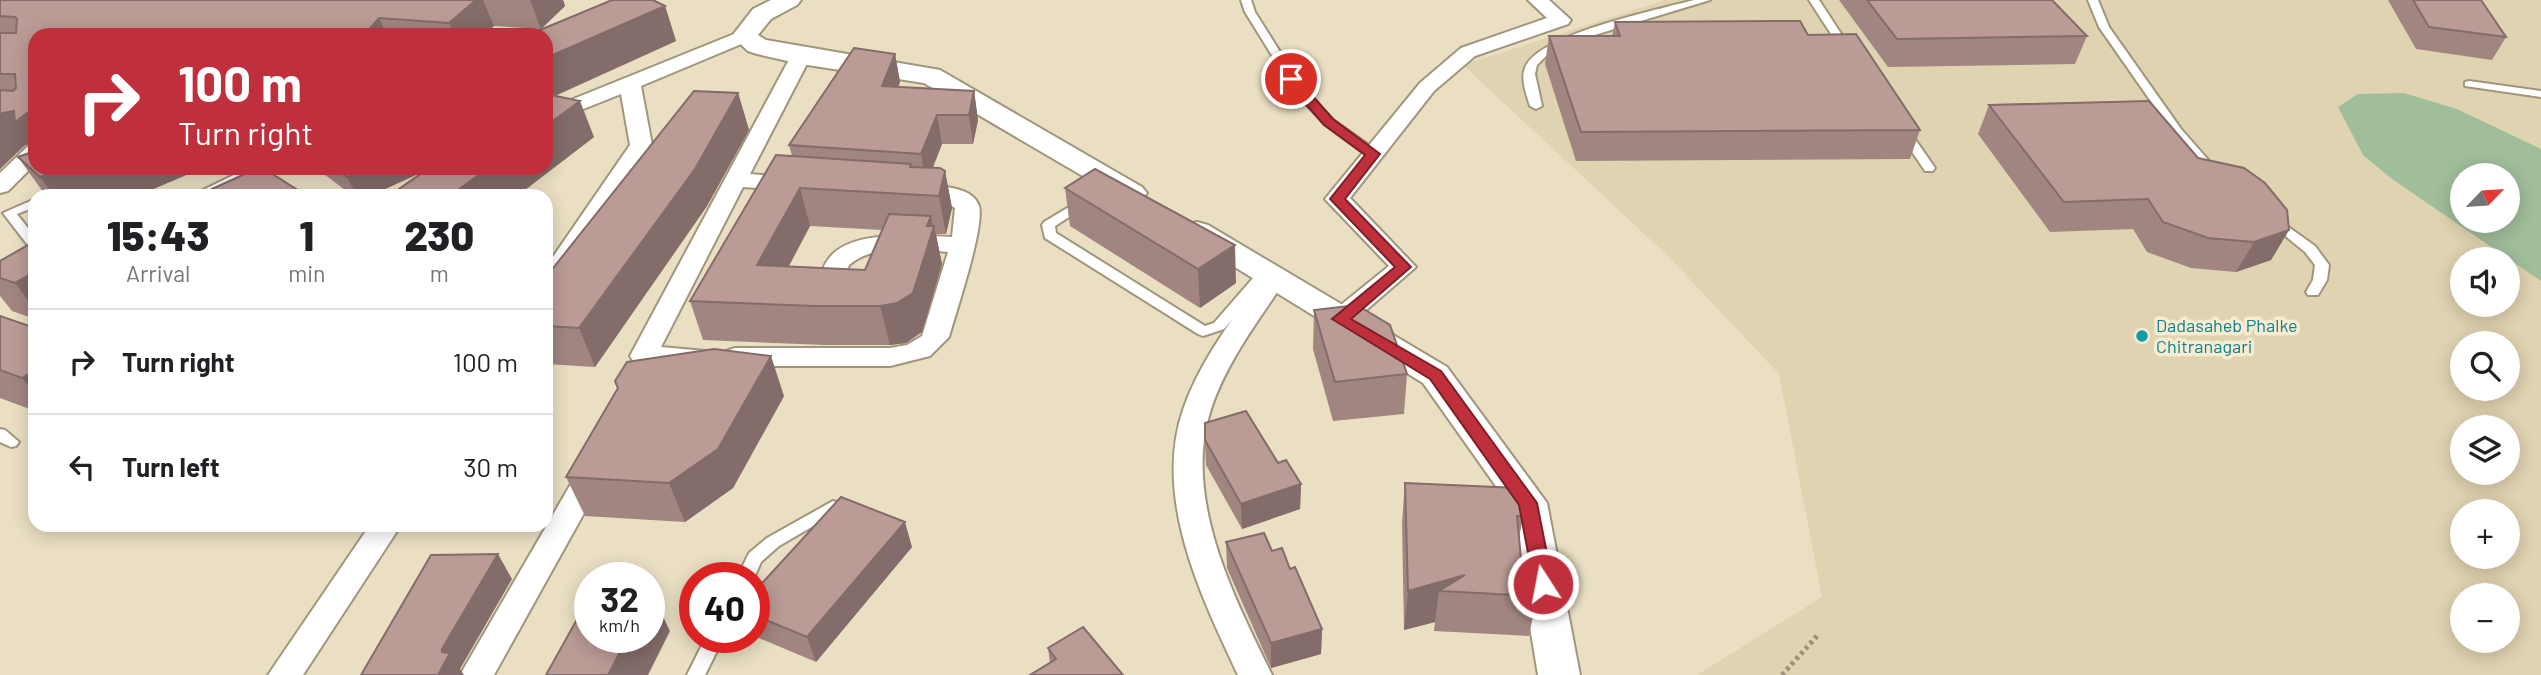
<!DOCTYPE html>
<meta charset="utf-8">
<style>
:root{--surface:#fff;--page:#f2f2f2;--text:#202124;--muted:#757577;--line:#e0e0e0}
body{margin:0;font-family:Barlow,sans-serif;background:var(--page);color:var(--text);height:100vh;display:flex;flex-direction:column;font-size:26px;white-space:nowrap}
*{box-sizing:border-box;margin:0}
p{font-size:23px;color:var(--muted)}
.icon{flex:none;width:38px;height:38px;fill:none;stroke:currentColor;stroke-width:2;stroke-linecap:round;stroke-linejoin:round}
.map{position:relative;flex:1;overflow:hidden}
.details{position:absolute;left:28px;top:189px;width:525px;height:343px;display:flex;flex-direction:column;background:var(--surface);border-radius:21px;box-shadow:0 4px 18px #0003}
.details>*{flex:none}
.banner{position:absolute;left:28px;top:28px;width:525px;height:147px;border-radius:21px;box-shadow:0 4px 18px #0003;background:#bf2f3c;color:#fff;overflow:hidden}
.needle{width:46px;rotate:65deg}
.buttons{position:absolute;left:2450px;top:163px;display:grid;gap:14px}
.buttons a{display:grid;place-items:center;width:70px;height:70px;border-radius:50%;background:var(--surface);box-shadow:0 4px 18px #0003;font-size:35px}
.speed{position:absolute;left:574px;top:562px;display:flex;gap:14px;font-size:35px;font-weight:700;text-align:center}
.speed>*{display:grid;place-content:center;width:91px;height:91px;border-radius:50%;background:var(--surface);box-shadow:0 4px 18px #0003;line-height:1}
.speed small{font-size:18px;font-weight:400}
.speed .limit{border:10px solid #d22;background:#fff;color:#111}
.pin{position:absolute;display:grid;place-items:center;width:60px;height:60px;color:#fff;margin:-30px;border:4px solid #fff;border-radius:50%;box-shadow:0 2px 7px #0007}
.me{position:absolute;width:77px;margin:-38px;rotate:349deg;stroke-linejoin:round;filter:drop-shadow(0 0 5px #0008)}
.turn{display:flex;align-items:center;gap:24px;height:147px;padding:0 35px;font-size:32px}
.turn .icon{width:91px;height:91px;stroke-width:2.5}
.turn b{display:block;font-size:49px;line-height:60px}
.eta{display:flex;justify-content:space-evenly;align-items:center;height:119px;text-align:center}
.eta b{font-size:42px;font-weight:800;line-height:49px}
ul{padding:0;list-style:none}
li{display:flex;align-items:center;gap:21px;height:105px;padding:0 35px;border-top:2px solid var(--line)}
li div{flex:1}
li b{display:block;font-size:26px}
li em{font-style:normal}
.map>svg:first-child{display:block}
.built{fill:#e0d3b1;fill-rule:evenodd}
.green{fill:#a0be9a;fill-rule:evenodd}
.lines{fill:none;stroke-linecap:round;stroke-linejoin:round}
.service-casing{stroke:#a0967c;stroke-width:4}
.minor-casing{stroke:#a0967c;stroke-width:4}
.tertiary-casing{stroke:#a0967c;stroke-width:4}
.path{stroke:#9b937e;stroke-width:5;stroke-dasharray:3.5 3.5;stroke-linecap:butt}
.service{fill:#fff;fill-rule:evenodd}
.minor{fill:#fff;fill-rule:evenodd}
.tertiary{fill:#fff;fill-rule:evenodd}
.wall{fill:#a18581;fill-rule:evenodd}
.shaded-wall{fill:#836c69}
.building{fill:#bb9b96;stroke:#836c69;stroke-width:2}
.route{fill:#bf2f3c;stroke:#7c1f27;stroke-width:2}
.culture-dot{fill:#0f9aa8;stroke:#f7ecd0;stroke-width:2.5}
.labels{text-anchor:middle;stroke-width:7;stroke-linejoin:round;paint-order:stroke}
.culture-label{font-size:18px;fill:#0d838f;stroke:#f7ecd0;text-anchor:start}
</style>
<div class="map">
<svg width="2541" height="675" viewBox="0 0 2541 675">
<rect width="100%" height="100%" fill="#eadfc3"/>
<path class="built" d="M1665 0H2541V675H1697L1822 597 1779 374 1668 256 1463 65ZM2462 175H2508V220H2462ZM2462 259H2508V304H2462ZM2462 343H2508V388H2462ZM2462 427H2508V472H2462ZM2462 511H2508V556H2462ZM2462 595H2508V640H2462Z"/>
<path class="green" d="M2404 93 2457 109 2541 149V281L2392 179 2363 155 2338 107 2358 94ZM2462 175H2508V220H2462Z"/>
<g class="lines">
<g class="service-casing">
<g id="service">
<path d="M1241 0H1251L1255 12 1304 90 1333 120 1377 151V157H1369L1325 124 1296 94 1245 12Z"/>
<path d="M1694 0H1710L1588 37 1546 56 1537 65 1535 74 1542 106 1536 109 1530 106C1526 93 1519 76 1527 64 1546 33 1657 10 1694 0Z"/>
<path d="M1809 0H1819L1851 49 1850 51H1842Z"/>
<path d="M2088 0H2098L2109 27 2181 129 2217 170 2219 173 2217 176H2209L2173 133 2099 27Z"/>
<path d="M2469 81 2541 91V97L2465 86V82Z"/>
<path d="M1904 128 1908 129 1935 168 1933 171H1925L1923 168 1898 131Z"/>
<path d="M1084 198 1090 202 1088 205 1055 226 1056 233 1205 326 1214 323 1260 270H1270L1272 273 1224 329 1203 336 1198 334 1045 238 1042 225 1044 222Z"/>
<path d="M35 199V207L17 214 35 237V249L30 248 3 213Z"/>
<path d="M2276 218 2315 246 2329 265 2327 280 2318 295H2308L2306 292 2313 280 2315 265 2305 252 2272 225 2270 222Z"/>
<path d="M0 429 5 430 19 442 16 446 11 447 0 442Z"/>
<path d="M833 501 839 503 841 507 839 511 779 546 761 562 754 578H737L749 553 767 538Z"/>
<path d="M706 637H724L705 675H687Z"/>
</g>
</g>
<g class="minor-casing">
<g id="minor">
<path d="M1528 0H1549L1571 20 1568 24 1475 56 1434 91 1350 198 1416 267 1349 325 1340 327 1331 325 1327 319 1331 313 1389 266 1325 199 1420 83 1461 48 1547 18Z"/>
<path d="M744 30 754 36 751 40 641 86 652 145 555 292 546 294V267L630 145 621 94 546 124V110Z"/>
<path d="M801 50 808 52 811 56 750 174 805 179 808 184 805 189 797 191 743 187 661 347 705 351 709 357 705 363 696 366 634 362 630 356 791 56 794 52Z"/>
<path d="M35 145V164L8 191 0 193V173L27 147Z"/>
<path d="M248 168H277L274 173 227 196H197L201 191Z"/>
<path d="M915 185C932 186 972 184 979 206 985 226 956 312 949 337L930 356 890 366H735L726 363 722 357 726 351 735 348H890L907 345 922 336 948 252C917 250 874 243 849 265L838 299 829 301 820 299 816 293C820 281 821 267 830 257 853 229 919 236 952 237L955 208 943 201 907 197 903 192 907 187Z"/>
<path d="M1274 271 1283 273 1286 279C1259 320 1227 361 1211 409 1182 498 1234 597 1272 675H1238C1201 596 1153 498 1183 410 1200 360 1235 316 1265 273Z"/>
<path d="M593 459 603 463 608 470 494 675H460L583 463Z"/>
<path d="M370 525H401L303 675H268Z"/>
</g>
</g>
<g class="tertiary-casing">
<g id="tertiary">
<path d="M771 0H801L797 5 771 19 758 35 766 40 940 70 1142 187 1147 193 1142 199 1132 202 1122 199 924 83 801 64 757 54 748 51 732 36 753 9Z"/>
<path d="M1197 222 1208 225 1447 367 1547 503 1580 675H1538L1510 506 1423 383 1186 237 1182 231 1186 225Z"/>
</g>
</g>
<path class="path" d="M1782 675 1817 636"/>
<use href="#service" class="service"/>
<use href="#minor" class="minor"/>
<use href="#tertiary" class="tertiary"/>
</g>
<g class="wall">
<path d="M0 0H563L565 6 541 29 494 26 483 35H35L31 144 25 145 0 169Z"/>
<path d="M1839 0H2052L2087 36 2075 64 1888 67Z"/>
<path d="M2388 0H2481L2506 37 2492 60 2416 49Z"/>
<path d="M665 6 676 41 554 96 594 137 517 196H389L425 171 370 196H353L320 171 318 168H546V35Z"/>
<path d="M1615 22 1808 35 1920 130 1910 159 1576 161 1545 64 1549 36H1612Z"/>
<path d="M895 54 900 82 898 87 974 91 978 120 973 144H942L933 168 945 171 952 208 946 234H936L942 264 922 332 906 343 890 345H825L703 340 690 301 792 156 789 145ZM810 226 882 230 865 270 789 266Z"/>
<path d="M738 93 749 130 707 206 595 367 546 364V277Z"/>
<path d="M1989 105 2198 158 2289 230 2271 260 2236 272 2191 268 2147 252 2133 229 2050 232 1978 134Z"/>
<path d="M18 157 137 196H46Z"/>
<path d="M1065 188 1236 283 1200 308 1070 226Z"/>
<path d="M35 241V319L12 311 0 296V261Z"/>
<path d="M1314 310 1407 374 1404 414 1333 421 1313 349Z"/>
<path d="M0 316 35 328V411L0 398Z"/>
<path d="M784 396 733 488 685 522 585 516 566 477Z"/>
<path d="M1205 440 1301 484 1300 509 1242 529 1206 465Z"/>
<path d="M1405 483 1523 516 1519 539 1521 559 1537 596 1529 636 1434 631 1435 622 1404 630 1402 523Z"/>
<path d="M1226 542 1272 551 1322 629 1321 654 1271 668 1227 568Z"/>
<path d="M912 547 816 662 754 636V592Z"/>
<path d="M1048 648 1123 675 1050 663Z"/>
</g>
<g class="shaded-wall">
<path d="M476 0H483L494 26 483 35H455L449 23Z"/>
<path d="M530 0H563L565 6 541 29Z"/>
<path d="M665 6 676 41 546 100V58Z"/>
<path d="M379 18 387 35H364Z"/>
<path d="M895 54 900 82 888 115 882 86Z"/>
<path d="M974 91 978 120 973 144 969 115Z"/>
<path d="M738 93 749 130 707 206 595 367 579 328Z"/>
<path d="M580 101 594 137 517 196H450L488 168H546V126Z"/>
<path d="M35 107V150L31 144 25 145 0 169V115L3 113Z"/>
<path d="M937 115 942 144 926 183 921 154Z"/>
<path d="M63 168H203L137 196H54L40 177Z"/>
<path d="M368 168H427L428 169 370 196H357L347 177Z"/>
<path d="M945 171 952 208 946 234 939 196Z"/>
<path d="M800 188 810 226 769 303 757 265Z"/>
<path d="M931 216 933 229 934 226 942 264 922 332 906 343 890 345 880 306 927 226Z"/>
<path d="M2289 230 2271 260 2236 272 2254 242Z"/>
<path d="M1235 245 1236 283 1200 308 1198 269Z"/>
<path d="M35 272V309L15 283Z"/>
<path d="M771 356 784 396 733 488 685 522 669 483Z"/>
<path d="M35 370V394L22 378Z"/>
<path d="M1301 484 1300 509 1242 529 1241 504Z"/>
<path d="M905 522 912 547 816 662 807 637Z"/>
<path d="M498 554 512 579 460 669 464 675H438L442 649Z"/>
<path d="M1465 575 1439 591 1435 622 1404 630 1408 591Z"/>
<path d="M651 592 670 631 648 675H608L628 637H649V596Z"/>
<path d="M1322 629 1321 654 1271 668V643Z"/>
</g>
<g class="building">
<path d="M0 0H476L449 23 379 18 364 35H35V107L15 122 14 111 3 113 0 115V90L13 91 16 88 15 74H0V33H16L17 19 15 17 0 16Z"/>
<path d="M612 0H653L665 6 546 58V35H528Z"/>
<path d="M1867 0H2052L2087 36 1897 39Z"/>
<path d="M2413 0H2481L2506 37 2429 27Z"/>
<path d="M1800 21 1808 35 1856 34 1920 130 1581 132 1549 36H1620L1615 22Z"/>
<path d="M854 48 895 54 882 86 974 91 969 115H937L921 154 789 145Z"/>
<path d="M694 91 738 93 695 169 579 328 546 326V277Z"/>
<path d="M546 94 580 101 546 126Z"/>
<path d="M2149 101 2198 158 2244 168 2265 183 2287 210 2289 230 2254 242 2208 238 2163 222 2148 199 2064 202 1989 105Z"/>
<path d="M35 151V168H63L40 177 18 157Z"/>
<path d="M776 155 911 164 910 167 940 168 945 171 939 196 800 188 757 265 865 270 889 214 931 216 927 226H934L913 293 897 303 880 306H814L690 301Z"/>
<path d="M258 168H263L307 196H222L212 189Z"/>
<path d="M335 168H368L347 177Z"/>
<path d="M429 168H488L450 196H389Z"/>
<path d="M1095 169 1235 245 1198 269 1065 188Z"/>
<path d="M35 241V272L15 283 0 278V261Z"/>
<path d="M1357 305 1390 325 1407 374 1335 382 1314 310Z"/>
<path d="M0 316 35 328V370L22 378 0 370Z"/>
<path d="M714 349 771 356 718 449 669 483 566 477 618 388 615 381 627 362Z"/>
<path d="M1246 411 1278 463 1286 460 1301 484 1241 504 1205 440V423Z"/>
<path d="M1405 483 1518 488 1523 516H1517L1521 559 1530 560 1537 596 1439 591 1465 575 1408 591Z"/>
<path d="M841 497 905 522 807 637 754 615V592Z"/>
<path d="M1264 533 1272 551 1282 548 1290 569 1295 567 1322 629 1271 643 1226 542Z"/>
<path d="M498 554 442 649V652L450 653 438 675H361L431 555Z"/>
<path d="M590 596V637H628L608 675H546Z"/>
<path d="M1083 627 1123 675H1030L1056 659 1048 648Z"/>
</g>
<path class="route" d="M1291 75 1295 76 1333 119 1380 154 1345 199 1411 267 1351 319 1441 371 1537 503 1553 584 1550 589 1543 592 1537 589 1534 584 1519 505 1430 379 1332 319 1395 267 1330 199 1365 155 1324 125 1284 79Z"/>
<circle class="culture-dot" cx="2142" cy="336" r="7"/>
<g class="labels">
<g class="culture-label">
<text x="2156" y="332">Dadasaheb Phalke<tspan x="2156" dy="21">Chitranagari</tspan></text>
</g>
</g>
</svg>
<div class="buttons">
<a><svg class="needle" viewBox="-14 -14 28 28"><path d="M0-13l5 13h-10z" fill="#e53935"/><path d="M0 13l5-13h-10z" fill="#757577"/></svg></a>
<a><svg class="icon" aria-label="sound" viewBox="0 0 24 24"><path d="M4 9h4l5-4v14l-5-4H4zM17 9q2 3 0 6"/></svg></a>
<a><svg class="icon" aria-label="search" viewBox="0 0 24 24"><circle cx="10" cy="10" r="6"/><path d="M15 15l6 6"/></svg></a>
<a><svg class="icon" aria-label="layers" viewBox="0 0 24 24"><path d="M12 4l9 5-9 5-9-5zM3 14l9 5 9-5"/></svg></a>
<a>+</a>
<a>−</a>
</div>
<div class="speed"><div>32<small>km/h</small></div><div class="limit">40</div></div>
<div class="pin" style="left:1291px;top:79px;background:#d93025"><svg class="icon" aria-label="arrive" viewBox="0 0 24 24"><path d="M6 21V4h12l-3 4 3 4H6"/></svg></div>
<svg class="me" style="left:1543px;top:584px" viewBox="-20 -20 40 40"><circle r="17" fill="#bf2f3c" stroke="#fff" stroke-width="3"/><path d="M0-11L8 9 0 5-8 9z" fill="#fff"/></svg>
<div class="banner">
<div class="turn"><svg class="icon" aria-label="right" viewBox="0 0 24 24"><path d="M7 20v-9h11M14 6l5 5-5 5"/></svg><div><b>100 m</b>Turn right</div></div>
</div>
<section class="details">
<div class="eta">
<div><b>15:43</b><p>Arrival</p></div>
<div><b>1</b><p>min</p></div>
<div><b>230</b><p>m</p></div>
</div>
<ul>
<li><svg class="icon" aria-label="right" viewBox="0 0 24 24"><path d="M7 20v-9h11M14 6l5 5-5 5"/></svg><div><b>Turn right</b></div><em>100 m</em></li>
<li><svg class="icon" aria-label="left" viewBox="0 0 24 24"><path d="M17 20v-9H6M10 6l-5 5 5 5"/></svg><div><b>Turn left</b></div><em>30 m</em></li>
</ul>
</section>
</div>
